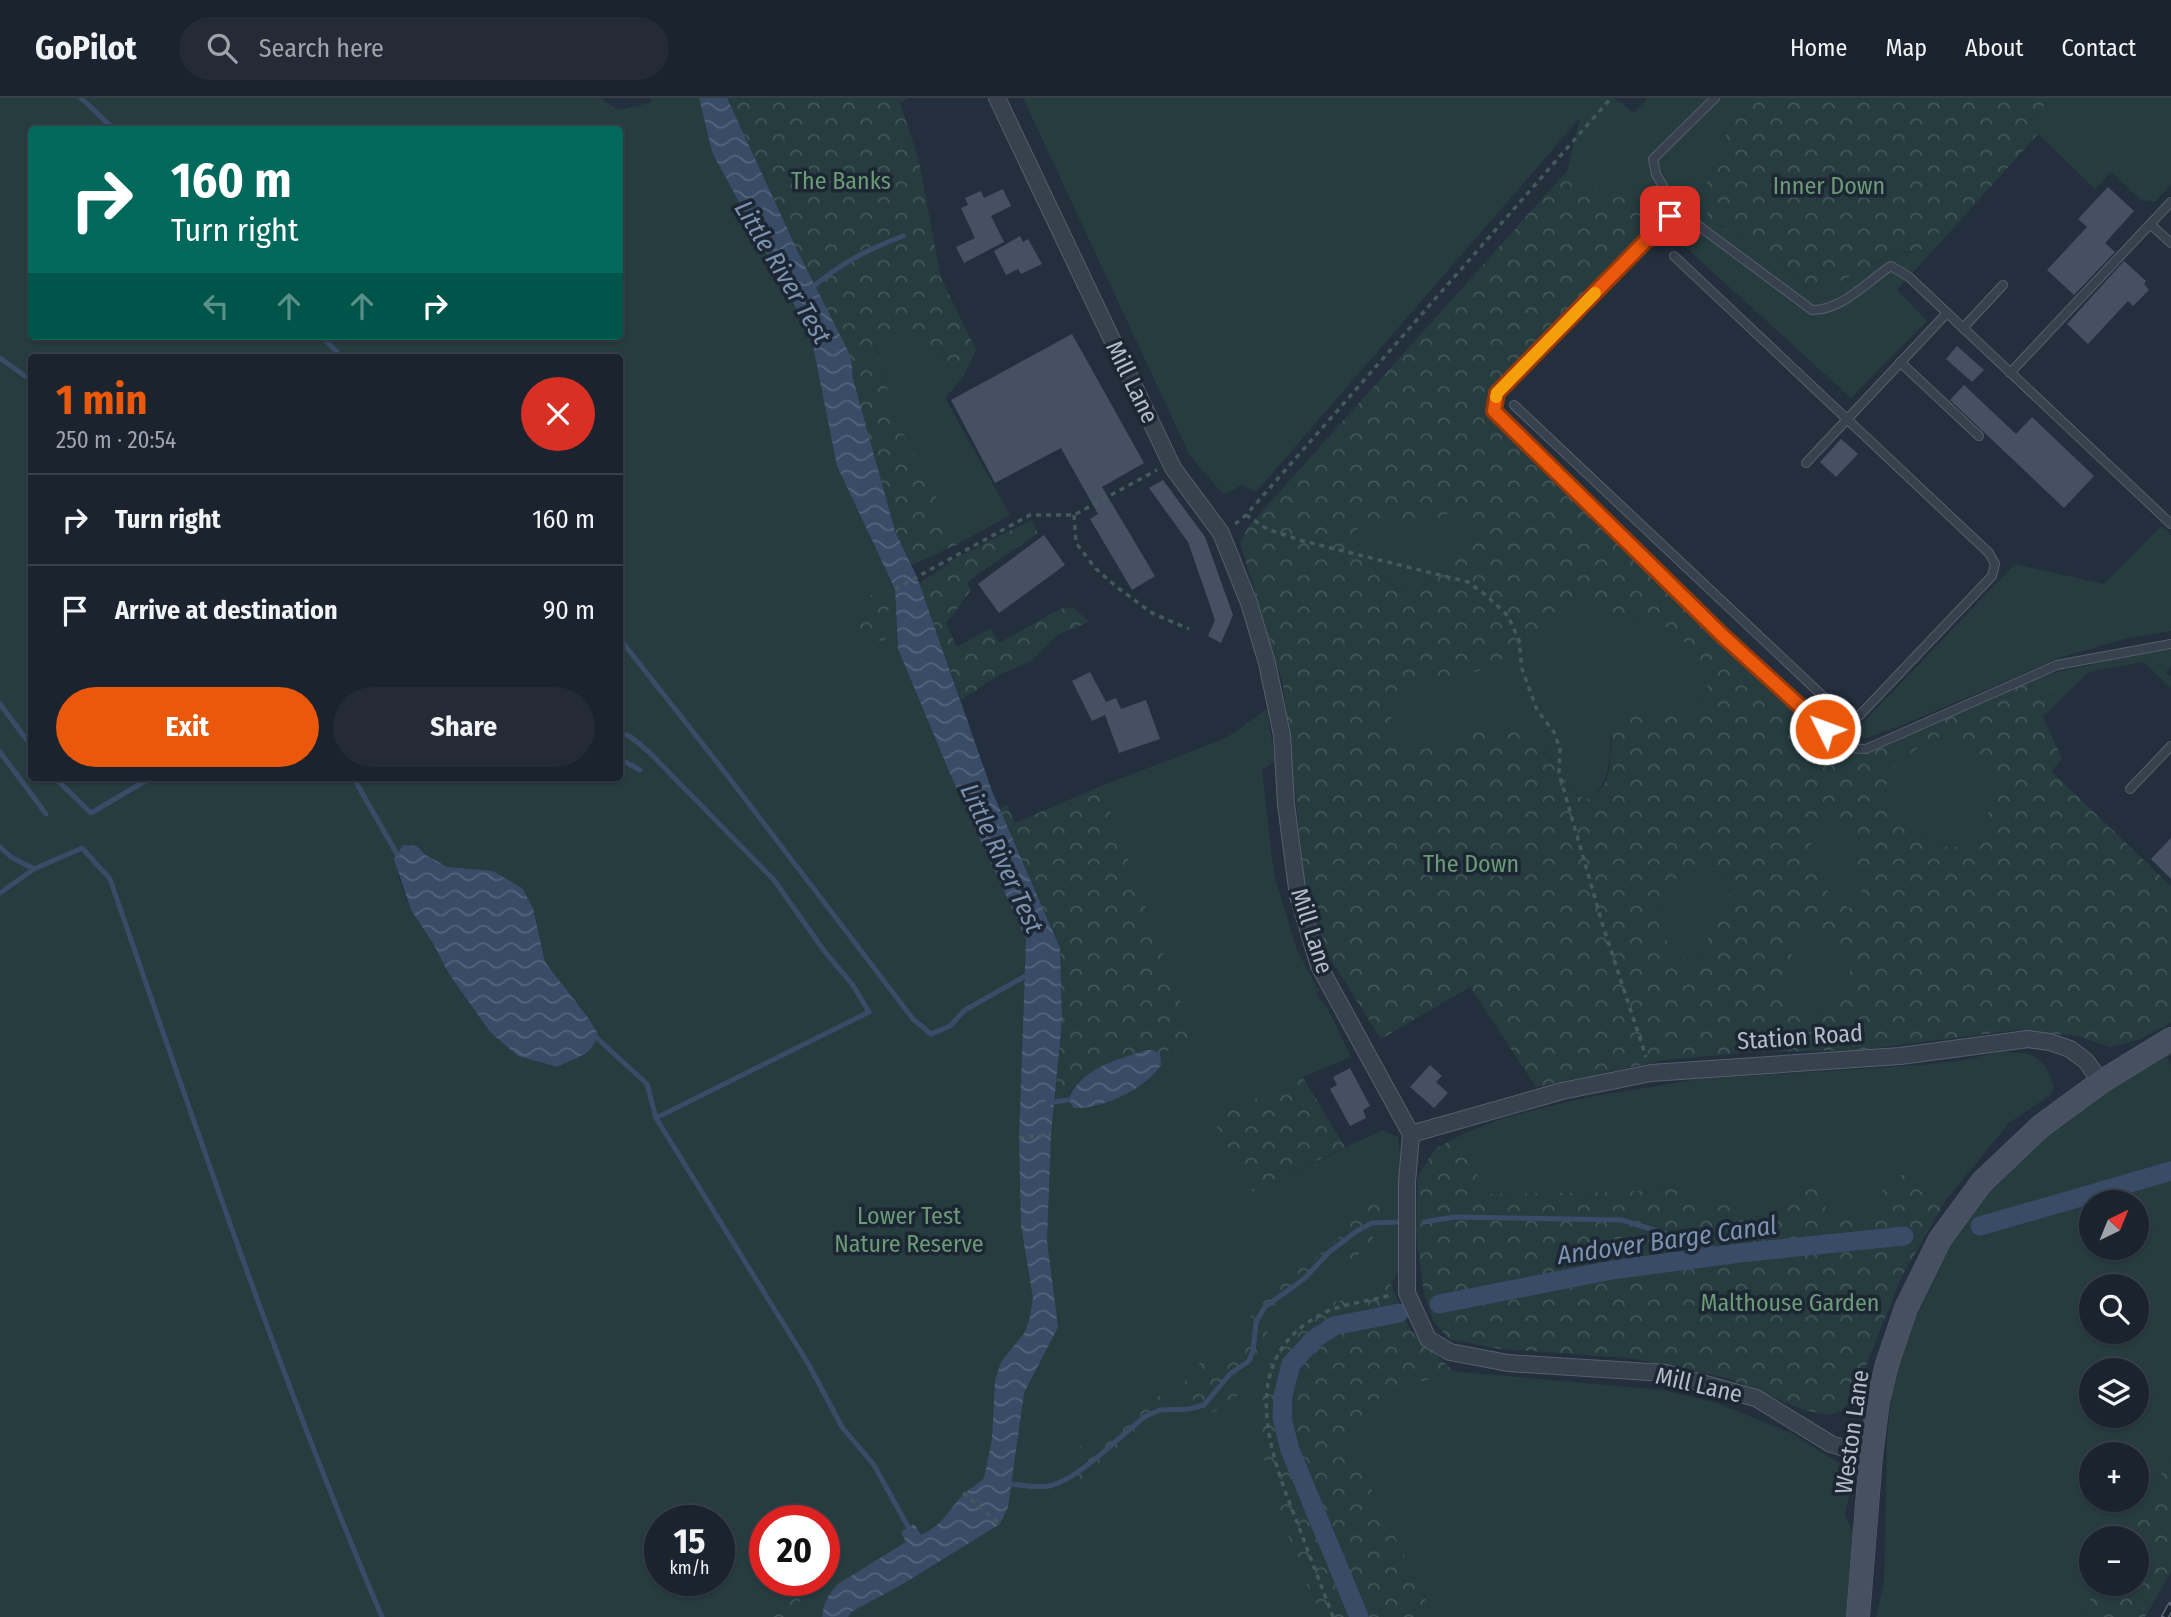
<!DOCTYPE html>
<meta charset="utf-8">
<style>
:root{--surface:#1b232e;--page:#242b36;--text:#f1f3f6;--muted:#a0a4aa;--line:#39404a;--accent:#ea580c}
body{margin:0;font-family:"Fira Sans Condensed",sans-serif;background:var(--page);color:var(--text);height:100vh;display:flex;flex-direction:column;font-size:26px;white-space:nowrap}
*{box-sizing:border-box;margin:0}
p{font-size:23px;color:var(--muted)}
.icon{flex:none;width:38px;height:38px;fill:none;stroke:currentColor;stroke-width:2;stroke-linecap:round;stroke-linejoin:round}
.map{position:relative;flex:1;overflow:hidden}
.sheet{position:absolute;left:28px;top:256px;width:595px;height:427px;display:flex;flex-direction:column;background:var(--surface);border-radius:7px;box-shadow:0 2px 5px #0004,0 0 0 2px var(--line)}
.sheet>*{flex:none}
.guide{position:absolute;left:28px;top:28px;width:595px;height:214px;border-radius:7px;box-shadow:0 2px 5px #0004,0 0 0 2px var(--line);background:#00695c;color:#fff;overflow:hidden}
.needle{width:46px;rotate:43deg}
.fabs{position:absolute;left:2079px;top:1092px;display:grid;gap:14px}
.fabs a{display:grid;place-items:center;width:70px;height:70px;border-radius:50%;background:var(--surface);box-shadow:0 2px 5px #0004,0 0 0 2px var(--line);font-size:35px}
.speed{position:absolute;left:644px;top:1407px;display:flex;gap:14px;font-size:35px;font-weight:700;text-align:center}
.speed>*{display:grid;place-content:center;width:91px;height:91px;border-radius:50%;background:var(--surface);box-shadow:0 2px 5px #0004,0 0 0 2px var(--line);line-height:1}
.speed small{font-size:18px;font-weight:400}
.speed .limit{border:10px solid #d22;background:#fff;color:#111}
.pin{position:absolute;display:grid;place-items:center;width:60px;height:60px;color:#fff;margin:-30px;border-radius:14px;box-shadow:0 4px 10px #0006}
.me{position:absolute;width:77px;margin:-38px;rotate:312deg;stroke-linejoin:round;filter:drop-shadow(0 0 5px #0008)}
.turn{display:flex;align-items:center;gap:24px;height:147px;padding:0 28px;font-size:32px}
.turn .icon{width:91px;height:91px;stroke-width:2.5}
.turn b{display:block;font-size:49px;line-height:60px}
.lanes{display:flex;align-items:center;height:66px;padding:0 28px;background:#0003;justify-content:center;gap:35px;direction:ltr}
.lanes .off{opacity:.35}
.round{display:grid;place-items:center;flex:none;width:74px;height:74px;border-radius:37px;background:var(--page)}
.headline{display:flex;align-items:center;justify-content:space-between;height:119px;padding:0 28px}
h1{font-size:42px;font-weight:700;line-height:52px;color:var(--accent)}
.action{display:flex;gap:14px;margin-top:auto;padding:14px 28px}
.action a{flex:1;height:80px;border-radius:42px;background:var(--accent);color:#fff;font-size:28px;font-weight:700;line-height:80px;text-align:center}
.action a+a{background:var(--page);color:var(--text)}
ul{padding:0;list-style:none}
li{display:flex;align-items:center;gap:21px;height:91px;padding:0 28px;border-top:2px solid var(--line)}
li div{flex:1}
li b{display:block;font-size:26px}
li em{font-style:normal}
header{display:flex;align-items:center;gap:42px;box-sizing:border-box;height:98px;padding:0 35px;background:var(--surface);border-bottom:2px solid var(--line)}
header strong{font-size:33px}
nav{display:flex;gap:38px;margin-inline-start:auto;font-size:24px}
.search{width:490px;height:63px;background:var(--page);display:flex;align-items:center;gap:18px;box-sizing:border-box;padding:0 24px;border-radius:38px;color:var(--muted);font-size:26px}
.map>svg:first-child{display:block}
.green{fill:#263c3f;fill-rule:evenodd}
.forest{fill:url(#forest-crowns);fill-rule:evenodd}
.water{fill:url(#water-waves)}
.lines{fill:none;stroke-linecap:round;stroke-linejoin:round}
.stream{stroke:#394c67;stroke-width:5}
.canal{stroke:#394c67;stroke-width:19}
.building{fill:#455162}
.lane-casing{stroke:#565f6c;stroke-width:10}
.street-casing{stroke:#565f6c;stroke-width:18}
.secondary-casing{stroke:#565f6c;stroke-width:24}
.path{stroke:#44595c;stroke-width:3.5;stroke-dasharray:5 5;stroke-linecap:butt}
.lane{stroke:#38414e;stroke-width:8}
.street{stroke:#38414e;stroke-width:16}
.secondary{stroke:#465061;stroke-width:23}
.rail-casing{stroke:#5a6575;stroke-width:8}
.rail{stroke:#1d2633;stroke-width:5;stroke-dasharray:16;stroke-linecap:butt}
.route-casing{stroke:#983908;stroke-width:18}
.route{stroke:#ea580c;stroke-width:12}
.slow{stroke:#f59e0b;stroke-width:12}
.labels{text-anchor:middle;stroke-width:7;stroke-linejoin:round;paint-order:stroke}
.park-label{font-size:24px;fill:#6b9a76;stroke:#1d2633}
.street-label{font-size:24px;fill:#b4bcc9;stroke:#1d2633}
.water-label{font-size:26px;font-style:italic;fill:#7c92b1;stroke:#1d2633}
</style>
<header>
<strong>GoPilot</strong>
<div class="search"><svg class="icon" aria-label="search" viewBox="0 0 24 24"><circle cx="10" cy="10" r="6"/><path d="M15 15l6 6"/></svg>Search here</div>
<nav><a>Home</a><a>Map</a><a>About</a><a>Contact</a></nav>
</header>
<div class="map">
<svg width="2171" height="1519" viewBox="0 0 2171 1519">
<defs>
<pattern id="forest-crowns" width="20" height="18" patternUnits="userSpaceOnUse" patternTransform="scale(1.75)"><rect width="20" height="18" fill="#263c3f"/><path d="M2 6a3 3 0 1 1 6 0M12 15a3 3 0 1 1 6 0" fill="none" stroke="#435659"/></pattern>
<pattern id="water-waves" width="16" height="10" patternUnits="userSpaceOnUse" patternTransform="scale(1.75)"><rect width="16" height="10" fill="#394c67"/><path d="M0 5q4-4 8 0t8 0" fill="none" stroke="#53647b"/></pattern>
</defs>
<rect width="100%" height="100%" fill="#242f3e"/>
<g class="green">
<path d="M0 0H600L618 12 650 5 652 0H699L712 54 811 238 837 368 895 491 898 551 951 678 1026 841 1020 1011 1195 942 1101 688 1226 640 1267 611 1275 663 1262 672 1274 776 1297 852 1319 893 1316 895 1328 911 1351 959 1303 979 1213 1021 1253 1094 1382 1032 1398 1039 1401 1064 1400 1172 1391 1186 1310 1212 1272 1258 1261 1351 1298 1469 1323 1519H782L790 1482H824V1423H765V1482H773L767 1519H0ZM32 32H620V238H32ZM32 259H620V679H32ZM417 748 436 764 533 810 545 864 589 921 557 969 518 958 490 934 449 876 434 847 411 812 398 778ZM660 1423H719V1482H660Z"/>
<path d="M1023 0H1614L1634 15 1648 0H1740L1700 105 1714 125 1778 160 1810 194 1879 164 1893 152 1912 155 1940 135 1946 138 1897 192 1927 223 1851 300 1661 127 1675 111 1600 91 1567 73 1580 20 1256 394 1242 387 1224 397 1190 358Z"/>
<path d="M2051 0H2171V86L2155 104 2141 102 2111 74 2095 91 2038 36 2025 28Z"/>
<path d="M915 232 962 281 945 300 1010 417 960 445 898 325 874 245Z"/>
<path d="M1451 414H1469L1476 422C1468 449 1437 472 1417 493 1384 494 1369 465 1355 439L1357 430C1388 414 1396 433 1419 428 1430 426 1441 418 1451 414Z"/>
<path d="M2161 428 2171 437V533L2124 541 2062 559 1905 626 1867 640 1851 637 2015 466 2104 486Z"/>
<path d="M1568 506C1596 506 1597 510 1620 519 1630 523 1642 520 1652 523 1684 532 1699 562 1708 591L1689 616 1673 615 1611 640C1609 664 1610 686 1589 701L1577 698 1546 654 1543 639 1499 629 1474 633 1425 651 1398 649 1389 628 1395 608 1406 590 1560 515Z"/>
<path d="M2171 550V568L2166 574 2171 579V590L2144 564 2089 574 2043 619 2056 574Z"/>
<path d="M1945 636 1961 640 1970 645 1998 682 1999 697 1969 747C1944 753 1940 746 1919 735 1912 731 1902 728 1896 722 1882 708 1882 684 1895 668 1906 656 1930 643 1945 636Z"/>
<path d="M1845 722 1858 733 1859 754 1853 780 1866 801 1864 811C1859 811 1852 811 1848 809 1820 796 1792 745 1828 726 1833 724 1840 723 1845 722Z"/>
<path d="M1714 773 1727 777 1731 791 1727 802 1708 826V846L1702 859 1686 862C1673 852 1654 832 1658 813 1659 808 1670 789 1673 782L1689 776Z"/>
<path d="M1811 826 1827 832 1850 865V887L1832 912 1821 914 1790 904 1782 889 1797 837Z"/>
<path d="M2171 951V957L2167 960 2171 967V1359L2125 1440H2091V1486H2099L2080 1519H1876L1884 1485 1887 1341 1894 1273 1921 1199 1947 1149 1977 1104 2047 1037 2080 1011ZM2091 1104H2137V1150H2091ZM2091 1188H2137V1234H2091ZM2091 1272H2137V1318H2091ZM2091 1356H2137V1402H2091Z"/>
<path d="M2000 954C2032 954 2044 956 2054 990L2049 998 2009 1025 1946 1102 1920 1093 1911 1072 1883 1089 1886 1113 1828 1117 1819 1090 1790 1107 1758 1119 1682 1090 1621 1094 1478 1096 1475 1063 1461 1037 1506 1019 1584 1000 1699 981 1919 967 1958 963Z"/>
<path d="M1453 1273 1662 1292 1714 1304 1791 1335 1842 1367 1851 1387 1845 1417 1855 1438 1851 1519H1434L1345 1337 1382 1297Z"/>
</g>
<g class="forest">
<path d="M725 0H908L900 5 919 63 941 180 976 252 962 281 915 232 874 246 898 325 960 445 912 467 895 433Z"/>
<path d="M1740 0H2051L2026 27 2038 36 1946 138 1939 135C1921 154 1920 156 1893 152 1868 174 1841 183 1810 194L1778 160 1714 125 1699 105Z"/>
<path d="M1567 73 1600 91 1676 111 1497 295 1494 314 1846 650H1866L2056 574 2043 619 2062 661 2051 673 2171 788V925L2138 942 2110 949 2077 938 2018 932 1858 952 1753 954 1665 962 1536 989 1470 889 1381 941 1328 857 1307 802 1283 586 1240 444 1248 429ZM1451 414H1469L1475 422C1468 449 1437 472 1417 493 1383 494 1369 465 1355 439L1358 430C1388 414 1396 433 1419 428 1430 426 1441 418 1451 414ZM1568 506C1596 506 1597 510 1620 519 1630 523 1642 520 1652 523 1684 532 1699 562 1708 591L1689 616C1673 615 1654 607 1639 610 1603 617 1615 656 1607 680 1604 690 1597 695 1589 701L1577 698 1546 655 1543 639 1523 630 1499 629 1474 633 1425 651 1398 649 1389 628 1395 608 1406 590 1423 582 1470 576 1490 569 1546 533ZM1945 636 1961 640 1970 645 1998 682 1999 697 1969 747C1944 753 1939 746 1919 735 1912 731 1902 728 1896 722 1883 708 1882 684 1895 668 1906 656 1930 643 1945 636ZM1844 722 1858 733 1859 754 1853 780 1866 801 1864 811C1859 811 1852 811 1848 809 1820 796 1792 745 1828 726 1833 724 1840 723 1844 722ZM1714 773 1727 777 1731 791 1727 802 1708 826V846L1702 859 1686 862C1673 852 1654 832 1658 813 1659 806 1670 790 1673 782L1689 776ZM1811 826 1827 832 1850 865V887L1832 912 1821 914 1791 904 1782 890 1797 837Z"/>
<path d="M1031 422 1038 435 967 484 971 492 946 526 957 549 991 530 999 545 1060 511 1073 509 1089 524 1059 536 1030 564 999 577 961 602 919 486 956 460Z"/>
<path d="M877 492 885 494 889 506 885 545 846 529 856 511Z"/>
<path d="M1101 688 1195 942 1055 998 1062 923 1060 850 1000 711 1007 707 1015 725Z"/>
<path d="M1303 979 1345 1049 1253 1094 1212 1020Z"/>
<path d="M1461 1037 1475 1063 1479 1096 1621 1094 1683 1090 1758 1119 1790 1107 1807 1088 1819 1089 1828 1117 1886 1113 1882 1089 1911 1071 1920 1093 1946 1102 1902 1178 1854 1297 1842 1313 1828 1317 1804 1312 1727 1280 1629 1260 1501 1251 1449 1241 1433 1223 1424 1195 1416 1135 1418 1078 1435 1051Z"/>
<path d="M1377 1098 1383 1103 1384 1116 1377 1135 1354 1161 1323 1177 1305 1196 1287 1202 1268 1213 1262 1205V1197L1268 1188 1290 1173 1305 1169 1345 1134 1348 1124 1359 1107 1367 1099Z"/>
<path d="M1391 1186 1410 1232 1453 1273 1382 1297 1345 1337 1434 1519H1323L1298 1469 1261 1351 1257 1303 1272 1258 1310 1212Z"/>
<path d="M1251 1217 1266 1226C1273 1251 1260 1260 1248 1280 1244 1284 1243 1290 1240 1294 1228 1311 1207 1319 1187 1317 1185 1311 1180 1302 1181 1296 1182 1284 1194 1266 1206 1262 1216 1259 1223 1265 1232 1257 1242 1248 1246 1229 1251 1217Z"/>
<path d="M1155 1297 1166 1300 1172 1316 1168 1323 1125 1348 1100 1382C1085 1389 1077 1383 1068 1370L1076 1350 1104 1338 1134 1311Z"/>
<path d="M2171 1359V1474L2145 1519H2080L2099 1486H2137V1440H2125Z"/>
<path d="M773 1482H804L797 1519H767Z"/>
</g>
<g class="water">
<path d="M699 0H727L798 154 851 259 853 281 895 433 917 479 992 693 1060 850 1062 923 1051 1036 1047 1143 1058 1229 1024 1295 1008 1409 1000 1426 901 1487 851 1514 848 1519H822C824 1504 828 1496 838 1486L906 1444 901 1434 914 1426 921 1437C944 1426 946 1415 962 1398 968 1391 978 1387 984 1380L992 1341 995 1282 1001 1264 1025 1234 1030 1219 1033 1200 1021 1127 1019 1040 1026 841 951 678 898 551 895 491 837 368 811 238 712 54Z"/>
<path d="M403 747 417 748 426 757 447 769 493 773 522 790 533 810 545 864 589 921 598 936C593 957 575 960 557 969L518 958 490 934 449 876 434 847 411 812 394 761Z"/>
<path d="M1146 952H1153L1160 956 1161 967C1145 991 1103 1011 1074 1010L1068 1002C1084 968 1113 964 1146 952Z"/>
</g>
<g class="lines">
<g class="stream">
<path d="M81 0 115 32"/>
<path d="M810 191C840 166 866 152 903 138"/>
<path d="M321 238 342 259"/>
<path d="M0 260 32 283"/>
<path d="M620 541 727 677 913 921 931 936 950 928 965 912 1029 876"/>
<path d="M0 606 32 649"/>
<path d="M620 634 631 639 649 654 774 782 825 854 852 886 869 914 656 1020"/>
<path d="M0 654 46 716"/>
<path d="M620 661 640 672"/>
<path d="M54 679 91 715 152 679"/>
<path d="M353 679 397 756"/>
<path d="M0 749 11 759 34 771"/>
<path d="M0 795 34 771 82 750 110 781C196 1029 279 1278 382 1519"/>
<path d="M597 940 647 986 656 1020 809 1267 842 1329 874 1367 912 1436"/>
<path d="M1047 1005 1068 1002"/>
<path d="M1424 1124 1455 1119 1622 1122 1731 1156"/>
<path d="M1005 1385C1019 1387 1034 1390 1049 1388 1079 1382 1120 1337 1146 1318L1160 1312 1189 1311 1204 1307 1230 1276 1249 1263 1253 1253 1256 1224 1265 1209 1304 1181 1329 1154 1357 1133 1372 1125 1400 1124"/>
</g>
<g class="canal">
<path d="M1980 1128 2171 1073"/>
<path d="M1439 1206 1612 1172 1740 1155 1904 1138"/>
<path d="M1359 1519 1290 1352 1282 1320 1283 1298 1291 1266 1314 1241 1334 1228 1399 1215"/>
</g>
</g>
<g class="building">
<path d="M2108 89 2134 113 2105 145 2115 154 2074 197 2047 172 2087 129 2078 121Z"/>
<path d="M1003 91 1011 108 991 118 1004 144 964 165 956 149 975 140 961 110 968 107 965 100 981 93 984 100Z"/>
<path d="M1020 138 1023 144 1028 141 1042 166 1021 176 1018 171 1006 177 994 153Z"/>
<path d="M2124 163 2146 183 2144 186 2149 192 2133 208 2128 203 2088 246 2067 226Z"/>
<path d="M1072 236 1144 365 1102 389 1155 478 1132 492 1090 421 1098 416 1061 350 995 385 951 302Z"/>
<path d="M1957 248 1984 272 1972 284 1946 261Z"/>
<path d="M1964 287 2016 336 2032 319 2094 378 2064 410 1950 302Z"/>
<path d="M1841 341 1858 356 1836 379 1820 364Z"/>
<path d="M1163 382 1205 439 1233 517 1221 545 1208 538 1215 522 1188 444 1149 390Z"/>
<path d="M1044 437 1065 467 999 515 978 486Z"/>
<path d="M1090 574 1106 604 1116 600 1121 611 1146 602 1160 641 1119 655 1105 617 1092 623 1072 583Z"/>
<path d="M2171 740V781L2151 761Z"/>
<path d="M1430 967 1442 978 1436 984 1448 995 1434 1010 1410 989Z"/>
<path d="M1350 970 1370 1008 1363 1012 1366 1020 1350 1028 1330 991 1337 987 1333 979Z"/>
</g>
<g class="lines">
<g class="lane-casing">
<g id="lane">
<path d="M1715 0 1653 61 1656 76 1676 111 1812 212C1843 212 1866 184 1891 168L1909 179 2171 426"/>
<path d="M1676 111 1497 295 1494 314 1722 536 1846 650 1866 651 2057 567 2171 546"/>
<path d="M2150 126 2171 145"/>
<path d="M1963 230 2003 187"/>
<path d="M1900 264 1979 338"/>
<path d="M2010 275 2171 104"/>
<path d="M1514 307 1844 618 1851 620 1859 618 1992 478 1995 466 1989 455 1674 158"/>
<path d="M1806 365 1947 215"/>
<path d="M2130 691 2171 648"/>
</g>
</g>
<g class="street-casing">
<g id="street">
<path d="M997 0 1173 370 1221 435 1249 505 1267 565 1282 637 1286 706 1298 798 1319 868 1411 1036 1407 1084V1195L1428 1241 1450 1254 1508 1265 1665 1275 1756 1300 1831 1346 1871 1358"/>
<path d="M1411 1036 1562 993 1651 975 1900 958 2028 941 2050 944 2070 951 2086 963 2101 984"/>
</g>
</g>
<g class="secondary-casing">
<path id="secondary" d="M1858 1519 1871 1358 1878 1303 1887 1266 1906 1210 1940 1141 1982 1084 2041 1028 2101 984 2171 941"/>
</g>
<g class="path">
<path d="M1074 417 1076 445 1096 471 1118 490 1152 515 1189 531"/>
<path d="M1246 417 1267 431 1303 443 1468 484 1487 498 1508 518 1519 542 1522 571 1537 612 1554 634 1560 651 1559 675 1603 828 1646 959"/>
<path d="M1235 426 1246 417 1611 0"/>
<path d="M895 491 1030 417H1074L1157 372"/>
<path d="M1019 1040 1051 1036"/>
<path d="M963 1395 1000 1426"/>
<path d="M1333 1519C1322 1489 1310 1459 1299 1429 1270 1357 1233 1260 1324 1215 1338 1207 1374 1202 1391 1197"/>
</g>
<use href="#lane" class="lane"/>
<use href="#street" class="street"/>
<use href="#secondary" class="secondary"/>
<g class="rail-casing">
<path id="rail" d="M2165 1519 2171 1508"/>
</g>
<use href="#rail" class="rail"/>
</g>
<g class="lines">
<g class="route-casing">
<path id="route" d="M1670 118 1497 295 1494 313 1722 537 1825 631"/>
</g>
<use href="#route" class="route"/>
<path class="slow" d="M1496 299 1497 295 1595 195"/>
</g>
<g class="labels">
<g class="park-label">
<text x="841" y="91">The Banks</text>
<text x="1829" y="96">Inner Down</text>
<text x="1471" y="774">The Down</text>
<text x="909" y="1126">Lower Test<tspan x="909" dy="28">Nature Reserve</tspan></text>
<text x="1790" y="1213">Malthouse Garden</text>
</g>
<g class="street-label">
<text transform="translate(1132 284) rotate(64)" y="8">Mill Lane</text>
<text transform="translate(1312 833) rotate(72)" y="8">Mill Lane</text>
<text transform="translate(1800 939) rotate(-4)" y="8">Station Road</text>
<text transform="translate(1699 1287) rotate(13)" y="8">Mill Lane</text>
<text transform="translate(1852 1334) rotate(-82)" y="8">Weston Lane</text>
</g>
<g class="water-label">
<text transform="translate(783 174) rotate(59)" y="9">Little River Test</text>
<text transform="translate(1002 760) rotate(65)" y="9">Little River Test</text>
<text transform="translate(1667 1142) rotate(-8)" y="9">Andover Barge Canal</text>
</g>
</g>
</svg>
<div class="fabs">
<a><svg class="needle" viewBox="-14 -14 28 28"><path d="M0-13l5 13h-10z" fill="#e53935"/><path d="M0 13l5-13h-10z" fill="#a0a4aa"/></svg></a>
<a><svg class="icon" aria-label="search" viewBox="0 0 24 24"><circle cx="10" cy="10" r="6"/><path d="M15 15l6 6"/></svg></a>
<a><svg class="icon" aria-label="layers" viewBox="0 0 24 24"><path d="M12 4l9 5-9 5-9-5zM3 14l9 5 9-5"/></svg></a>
<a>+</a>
<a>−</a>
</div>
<div class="speed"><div>15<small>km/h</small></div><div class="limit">20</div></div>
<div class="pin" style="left:1670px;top:118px;background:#d93025"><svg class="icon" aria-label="arrive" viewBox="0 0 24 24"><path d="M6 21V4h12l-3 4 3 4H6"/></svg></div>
<svg class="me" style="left:1825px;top:631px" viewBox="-20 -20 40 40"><circle r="17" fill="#ea580c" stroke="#fff" stroke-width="3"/><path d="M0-11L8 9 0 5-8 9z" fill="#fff"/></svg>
<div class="guide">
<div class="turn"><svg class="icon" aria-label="right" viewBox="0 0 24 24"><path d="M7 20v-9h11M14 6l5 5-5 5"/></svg><div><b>160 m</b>Turn right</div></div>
<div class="lanes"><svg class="icon off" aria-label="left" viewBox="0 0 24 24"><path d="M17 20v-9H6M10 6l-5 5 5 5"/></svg><svg class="icon off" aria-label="ahead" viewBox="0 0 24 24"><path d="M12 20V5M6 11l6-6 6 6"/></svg><svg class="icon off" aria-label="ahead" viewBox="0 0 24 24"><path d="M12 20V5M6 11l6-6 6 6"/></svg><svg class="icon" aria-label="right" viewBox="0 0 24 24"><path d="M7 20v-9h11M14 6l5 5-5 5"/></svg></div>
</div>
<section class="sheet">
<div class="headline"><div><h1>1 min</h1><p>250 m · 20:54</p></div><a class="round" style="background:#d93025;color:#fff"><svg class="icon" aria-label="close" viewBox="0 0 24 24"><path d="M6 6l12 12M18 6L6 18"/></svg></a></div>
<ul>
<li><svg class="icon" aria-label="right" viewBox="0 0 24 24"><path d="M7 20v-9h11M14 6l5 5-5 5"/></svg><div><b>Turn right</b></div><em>160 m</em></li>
<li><svg class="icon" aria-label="arrive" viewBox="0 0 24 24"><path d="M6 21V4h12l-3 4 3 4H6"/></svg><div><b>Arrive at destination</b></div><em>90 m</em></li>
</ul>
<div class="action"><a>Exit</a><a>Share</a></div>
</section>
</div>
